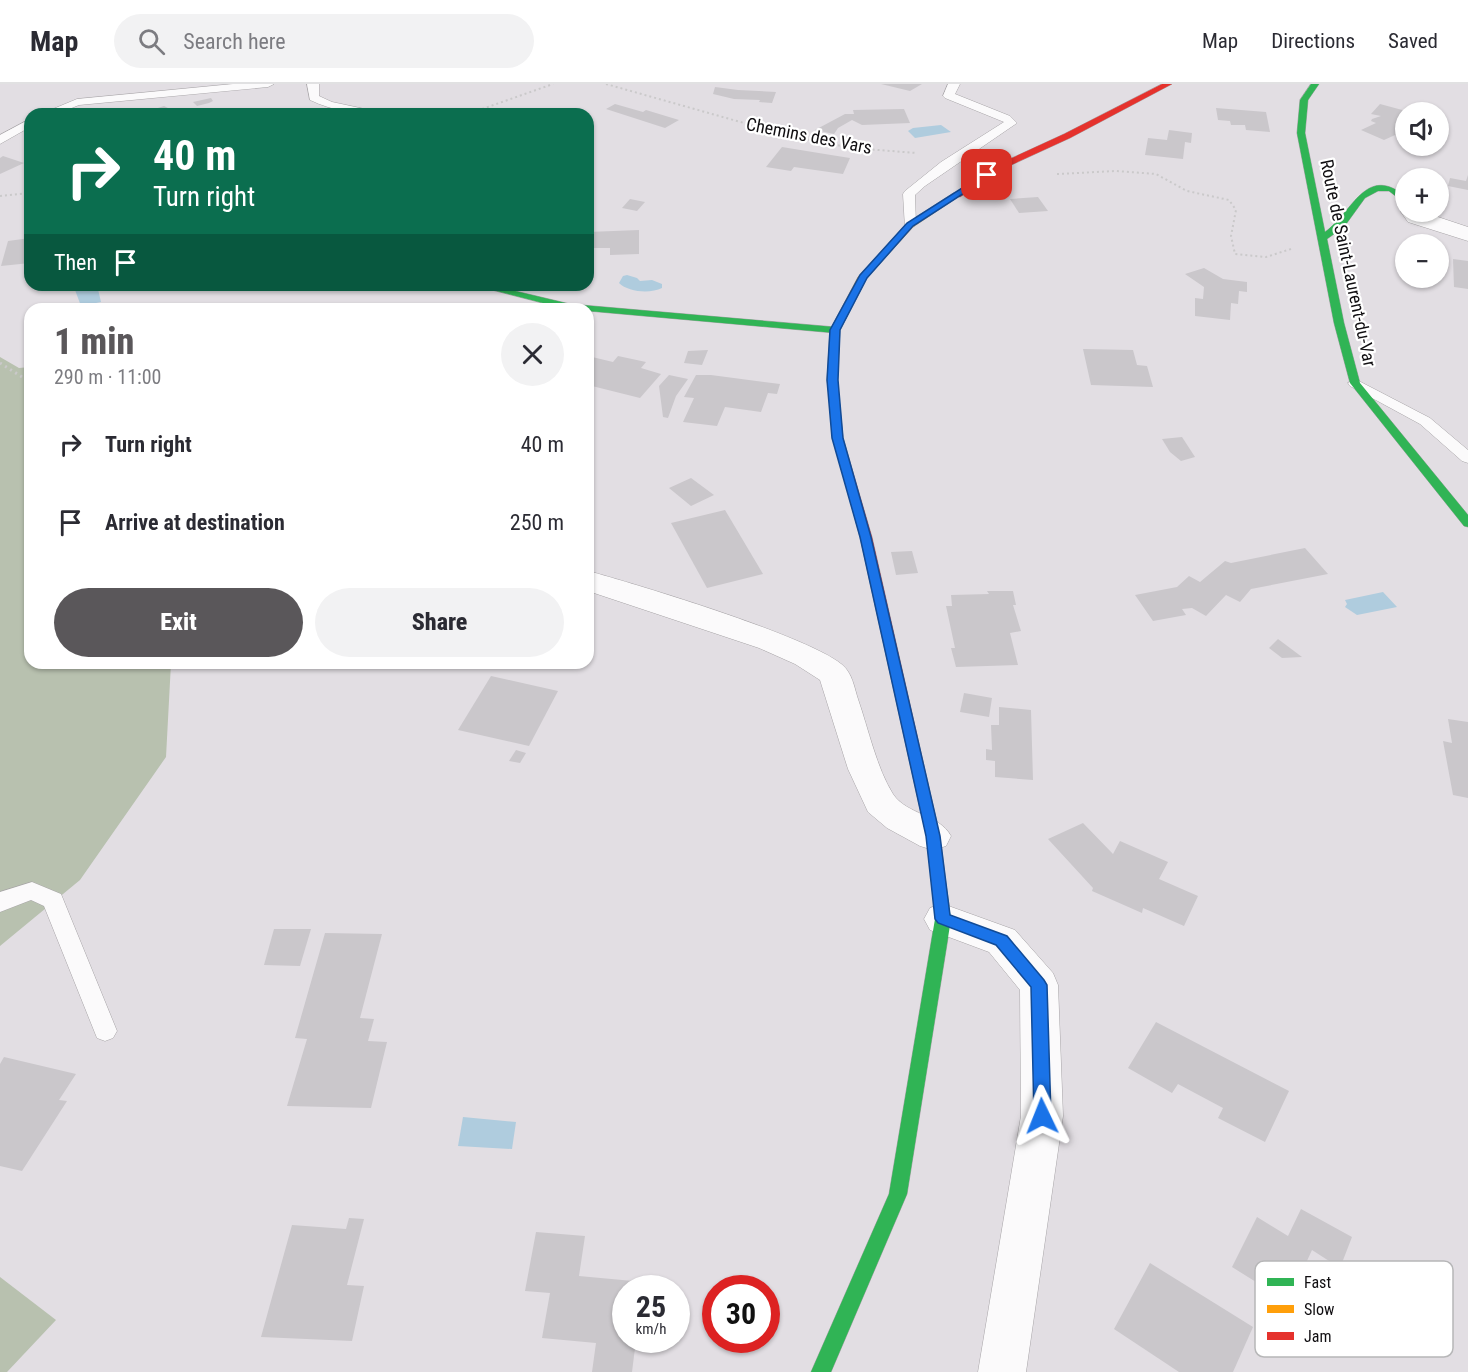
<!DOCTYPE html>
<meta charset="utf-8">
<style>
:root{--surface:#fff;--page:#f2f2f3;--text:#2b2b33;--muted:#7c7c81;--line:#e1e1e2;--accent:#5a575a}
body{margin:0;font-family:"Roboto Condensed",sans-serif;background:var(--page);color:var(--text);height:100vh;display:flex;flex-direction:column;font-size:22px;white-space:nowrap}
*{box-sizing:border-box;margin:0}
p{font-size:20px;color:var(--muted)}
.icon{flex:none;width:33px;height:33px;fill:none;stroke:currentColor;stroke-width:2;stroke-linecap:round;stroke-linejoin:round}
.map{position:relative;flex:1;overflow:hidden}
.drawer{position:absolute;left:24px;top:219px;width:570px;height:366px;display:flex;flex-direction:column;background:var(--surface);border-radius:18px;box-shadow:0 2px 4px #0004}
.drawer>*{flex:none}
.guide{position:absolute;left:24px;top:24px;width:570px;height:183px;border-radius:18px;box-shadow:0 2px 4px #0004;background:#0b6e4f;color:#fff;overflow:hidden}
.tools{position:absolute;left:1395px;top:18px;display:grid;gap:12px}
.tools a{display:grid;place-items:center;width:54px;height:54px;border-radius:50%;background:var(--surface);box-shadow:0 2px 4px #0004;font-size:30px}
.speed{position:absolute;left:612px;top:1191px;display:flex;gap:12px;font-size:30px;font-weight:700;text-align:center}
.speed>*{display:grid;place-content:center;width:78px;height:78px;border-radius:50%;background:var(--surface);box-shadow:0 2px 4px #0004;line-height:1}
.speed small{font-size:15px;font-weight:400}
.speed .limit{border:9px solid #d22;background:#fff;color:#111}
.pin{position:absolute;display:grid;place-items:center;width:51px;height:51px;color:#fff;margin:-26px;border-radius:12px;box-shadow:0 3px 9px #0006}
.me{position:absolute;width:66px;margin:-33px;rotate:358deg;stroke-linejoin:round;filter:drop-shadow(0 0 4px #0008)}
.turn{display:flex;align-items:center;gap:21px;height:126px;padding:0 30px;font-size:27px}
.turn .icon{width:78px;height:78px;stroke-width:2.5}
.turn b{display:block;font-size:42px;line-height:51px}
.then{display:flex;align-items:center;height:57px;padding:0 30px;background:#0003;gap:12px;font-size:22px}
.round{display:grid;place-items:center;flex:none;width:63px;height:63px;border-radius:32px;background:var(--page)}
.headline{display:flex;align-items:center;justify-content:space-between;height:102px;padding:0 30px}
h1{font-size:36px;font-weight:800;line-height:45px;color:var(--accent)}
.button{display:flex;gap:12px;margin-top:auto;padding:12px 30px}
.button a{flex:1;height:69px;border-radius:36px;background:var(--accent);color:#fff;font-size:24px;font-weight:800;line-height:69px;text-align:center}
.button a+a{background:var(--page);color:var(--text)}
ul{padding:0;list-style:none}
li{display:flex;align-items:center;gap:18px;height:78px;padding:0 30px}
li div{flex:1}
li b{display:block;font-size:22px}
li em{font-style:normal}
header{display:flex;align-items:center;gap:36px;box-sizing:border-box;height:84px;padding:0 30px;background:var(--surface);border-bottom:2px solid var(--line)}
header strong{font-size:28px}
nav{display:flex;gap:33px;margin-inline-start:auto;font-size:21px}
.search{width:420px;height:54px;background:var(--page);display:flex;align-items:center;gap:15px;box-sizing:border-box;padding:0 21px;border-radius:33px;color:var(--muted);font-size:22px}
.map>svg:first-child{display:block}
.forest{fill:#b8c1af}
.water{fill:#afccde}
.building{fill:#cac7cb}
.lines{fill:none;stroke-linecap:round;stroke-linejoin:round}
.lane-casing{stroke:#a7a4a7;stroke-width:1}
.street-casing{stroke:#a7a4a7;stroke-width:1}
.fast-casing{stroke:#a7a4a7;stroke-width:1}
.slow-casing{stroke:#a7a4a7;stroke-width:1}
.jam-casing{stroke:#a7a4a7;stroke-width:1}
.path-far1{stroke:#cac9ca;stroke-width:2;stroke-dasharray:2 3;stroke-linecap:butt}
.path{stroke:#cac9ca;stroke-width:3;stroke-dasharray:2 4;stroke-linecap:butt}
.lane{fill:#fbfafb;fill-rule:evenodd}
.street{fill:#fbfafb;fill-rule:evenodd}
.fast{fill:#30b455;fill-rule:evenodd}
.slow{fill:#ff9f0a;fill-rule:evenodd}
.jam{fill:#e5322d;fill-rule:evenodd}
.route{fill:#1a73e8;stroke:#114b97;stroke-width:1.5}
.labels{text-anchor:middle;stroke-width:4.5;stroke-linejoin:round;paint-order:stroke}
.far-street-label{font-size:18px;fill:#100e11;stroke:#fff}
.key{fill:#fff;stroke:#b7b7b8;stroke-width:1.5}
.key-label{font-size:16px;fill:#100e11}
</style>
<header>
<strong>Map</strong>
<div class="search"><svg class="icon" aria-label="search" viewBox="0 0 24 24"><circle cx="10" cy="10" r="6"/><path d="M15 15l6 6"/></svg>Search here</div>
<nav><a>Map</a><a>Directions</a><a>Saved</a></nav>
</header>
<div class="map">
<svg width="1468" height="1288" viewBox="0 0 1468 1288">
<rect width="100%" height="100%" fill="#e2dee3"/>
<g class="forest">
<path d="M0 273 19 284 30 283V579H171L166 673 80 796 0 862Z"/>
<path d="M0 1193 56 1236 7 1288H0Z"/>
</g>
<g class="water">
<path d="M941 41 951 48 915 54 908 47 913 44Z"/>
<path d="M627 191 637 194 640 197 652 196 662 200V204C650 210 628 208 619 199L623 192Z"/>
<path d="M97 201 101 218 81 222 75 206Z"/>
<path d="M1383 508 1397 523 1357 531 1345 523 1347 520 1345 516Z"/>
<path d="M463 1033 516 1038 512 1065 458 1062Z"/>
</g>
<g class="building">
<path d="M881 0H922L910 7Z"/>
<path d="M715 3 738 6 776 8 772 19 759 18 760 16 734 15 713 10Z"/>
<path d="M211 14 213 17 209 19 197 22 193 18Z"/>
<path d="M615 20 643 28 646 26 679 36 665 44 606 25Z"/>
<path d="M1380 20 1406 27V42L1401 46 1404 47 1384 56 1361 46 1376 39 1371 37 1372 35 1381 32 1371 30Z"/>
<path d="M164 22 174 27 167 30H118L128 25 142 29Z"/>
<path d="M1216 24 1266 28 1270 48 1246 46 1245 41H1231L1230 37 1218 36Z"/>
<path d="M904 25 910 39 862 41 852 36 838 44 834 50 815 46 845 30H854L853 26Z"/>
<path d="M1169 46 1192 49 1191 59 1185 58 1183 75 1145 71 1148 54 1167 56Z"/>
<path d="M782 63 831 71 850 74 843 90 794 83 791 87 766 83Z"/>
<path d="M3 72 24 79 0 90V74Z"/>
<path d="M1468 91V106L1448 102 1450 94 1466 97Z"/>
<path d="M1038 113 1048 127 1019 129 1010 115Z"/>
<path d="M630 115 645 118 637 127 622 124Z"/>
<path d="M639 146V170L610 171V164H588V148Z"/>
<path d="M30 154V179L1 182 8 157Z"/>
<path d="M1453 175 1468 177V205L1454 203Z"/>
<path d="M1204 184 1223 195 1247 198V208L1239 207 1238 220 1231 219 1230 236 1195 232V214L1203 215 1204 203 1185 190Z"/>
<path d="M1083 265 1133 266 1137 281 1147 282 1153 303 1091 301Z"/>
<path d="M708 266 702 281 684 279 688 267Z"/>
<path d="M588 272 613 278 618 272 646 278 641 284 661 290 640 314 588 301Z"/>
<path d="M669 291 688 295 676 312 668 334 663 333 659 302Z"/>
<path d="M696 291H711L780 300 777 310 768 309 761 328 725 323 717 342 683 338 694 314 684 313Z"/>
<path d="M1182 353 1195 373 1181 377 1170 368 1162 355Z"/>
<path d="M691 394 714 411 691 422 669 404Z"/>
<path d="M725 426 763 490 707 504 671 439Z"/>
<path d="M1305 464 1328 490 1251 505 1240 518 1226 511 1206 532 1192 524 1182 525 1186 531 1153 537 1135 511 1177 503 1189 492 1200 498 1225 477 1231 479Z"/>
<path d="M912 467 918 489 896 491 891 468Z"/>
<path d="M987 507H1013L1016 521H1013L1021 547 1010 549 1018 581 956 583 951 564H955L946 522H952L951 511 989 510Z"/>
<path d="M1278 555 1302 573 1282 574 1269 564Z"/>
<path d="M491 592 558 607 529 662 458 646Z"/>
<path d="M964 609 992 614 989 633 960 628Z"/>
<path d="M999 623 1031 626 1033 696 995 693V677L986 676V665L992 666 991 641H999Z"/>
<path d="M1448 635 1468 638V714L1453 711 1443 657 1452 659Z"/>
<path d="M516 666 526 669 520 679 509 677Z"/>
<path d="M1083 739 1113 770 1120 757 1168 778 1159 795 1198 812 1184 842 1143 824 1142 829 1092 807 1093 804 1048 755Z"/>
<path d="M274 845H311L300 882 264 881Z"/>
<path d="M325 849 382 850 360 934 374 935 368 957 387 958 371 1024 287 1022 307 955 295 954Z"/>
<path d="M1156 938 1289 1007 1265 1058 1218 1034 1223 1024 1178 1000 1172 1009 1128 984Z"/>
<path d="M4 973 76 990 59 1016 67 1017 22 1087 0 1082V980Z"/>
<path d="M1301 1125 1352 1153 1340 1184 1312 1166 1288 1218 1232 1183 1257 1133 1288 1152Z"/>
<path d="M349 1134 364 1135 347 1201 364 1202 352 1257 261 1253 292 1141 346 1145Z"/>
<path d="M536 1148 585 1152 579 1192 633 1197 632 1204H626L625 1254 636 1256 632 1288H592L596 1259 542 1254 550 1209 525 1207Z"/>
<path d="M1150 1179 1253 1243 1233 1288H1179L1114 1245Z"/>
</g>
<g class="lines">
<g class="lane-casing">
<g id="lane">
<path d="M233 0H274L268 3 79 21 57 30H41L77 15Z"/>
<path d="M307 0H319V12L332 18 374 27 380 30C355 30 333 27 310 16Z"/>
<path d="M948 0H960L955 10 1010 32 1017 39 925 102 915 111 916 141 910 145 905 144 903 110 905 107 941 78 1004 38 945 14 943 12Z"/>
<path d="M30 35V43L0 60V51Z"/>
<path d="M1355 295 1430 334 1468 366V379L1462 377 1420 340 1350 302 1348 299Z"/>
<path d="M32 798 61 810 117 947 113 954 105 957 97 954 44 822 31 816 0 828V808Z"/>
</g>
</g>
<g class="street-casing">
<g id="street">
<path d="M1406 123V128H1423L1468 143V157L1408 138 1401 128Z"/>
<path d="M588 487C629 498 830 558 847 586 853 594 855 606 858 615 868 644 877 685 893 710 907 731 939 730 951 752L946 762 933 766 920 762 887 744 868 728 848 685 820 596 795 580 759 564 588 507Z"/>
<path d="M943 820 1015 846 1053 889 1058 901 1063 1032 1026 1288H978L1021 1032 1020 906 989 868 930 846 924 835 930 824Z"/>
</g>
</g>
<g class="fast-casing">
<g id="fast">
<path d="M1311 0H1319L1308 16 1305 49 1325 148C1353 128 1366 79 1406 113V120L1389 107H1378L1365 114 1344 143 1327 155 1344 239 1360 299 1468 431V443L1464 442 1350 299 1334 239 1297 49 1300 16Z"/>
<path d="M473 201H490L570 220 835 243 840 246 835 249 588 227V225H566Z"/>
<path d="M939 794 944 796 946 800 951 835 907 1110 831 1288H811L889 1110 935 835 932 800 934 796Z"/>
</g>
</g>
<g class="slow-casing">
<path id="slow" d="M954 109 961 111 913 143 867 194 840 246 837 296 840 323 835 326 831 325 827 296 830 246 858 193 907 139Z"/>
</g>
<g class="jam-casing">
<g id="jam">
<path d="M1162 0H1172L1070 54 1007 83 960 113 953 111 1001 79 1064 50Z"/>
<path d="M835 320 840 323 843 354 872 453 940 752 946 800 944 804 939 806 934 804 932 800 926 752 860 453 833 354 830 323Z"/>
</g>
</g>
<g class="path-far1">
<path d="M606 0 790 52 852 64 917 69"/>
<path d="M468 30 553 0"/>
<path d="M1057 90 1116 87 1156 90 1187 107 1229 116 1236 126 1231 152 1235 170 1266 173 1291 165"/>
<path d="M0 112 30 109"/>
</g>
<path class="path" d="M0 279 30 298"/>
<use href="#lane" class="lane"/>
<use href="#street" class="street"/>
<use href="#fast" class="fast"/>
<use href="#slow" class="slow"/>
<use href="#jam" class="jam"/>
</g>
<path class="route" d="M984 90 992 91 913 142 867 194 840 246 838 296 843 354 871 453 940 752 950 831 1007 852 1044 896 1047 901 1051 1032 1048 1037 1042 1039 1036 1037 1034 1032 1031 903 996 861 938 839 935 835 926 752 860 453 832 354 827 296 830 246 860 191 907 139Z"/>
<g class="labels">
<g class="far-street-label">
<text transform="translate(809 52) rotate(11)" y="6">Chemins des Vars</text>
<text transform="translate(1348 179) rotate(78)" y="6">Route de Saint-Laurent-du-Var</text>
</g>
</g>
<rect x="1255" y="1177" width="198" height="96" rx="9" class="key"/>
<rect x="1267" y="1194" width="27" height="8" fill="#30b455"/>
<rect x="1267" y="1221" width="27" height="8" fill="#ff9f0a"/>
<rect x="1267" y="1248" width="27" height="8" fill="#e5322d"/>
<g class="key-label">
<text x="1304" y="1204">Fast</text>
<text x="1304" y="1231">Slow</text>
<text x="1304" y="1258">Jam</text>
</g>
</svg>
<div class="tools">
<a><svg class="icon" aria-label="sound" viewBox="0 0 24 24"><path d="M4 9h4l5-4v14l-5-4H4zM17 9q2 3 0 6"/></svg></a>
<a>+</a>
<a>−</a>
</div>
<div class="speed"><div>25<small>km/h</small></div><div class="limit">30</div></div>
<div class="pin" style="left:987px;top:91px;background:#d93025"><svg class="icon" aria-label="arrive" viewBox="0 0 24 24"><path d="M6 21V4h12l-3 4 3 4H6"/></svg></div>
<svg class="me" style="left:1042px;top:1032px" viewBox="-20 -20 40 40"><path d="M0-17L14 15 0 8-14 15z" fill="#1a73e8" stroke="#fff" stroke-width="4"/></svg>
<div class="guide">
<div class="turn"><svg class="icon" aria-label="right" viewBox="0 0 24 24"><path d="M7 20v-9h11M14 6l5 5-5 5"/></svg><div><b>40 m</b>Turn right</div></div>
<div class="then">Then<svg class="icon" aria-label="arrive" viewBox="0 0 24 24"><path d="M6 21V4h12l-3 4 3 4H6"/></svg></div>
</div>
<section class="drawer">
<div class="headline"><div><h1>1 min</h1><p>290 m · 11:00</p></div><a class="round"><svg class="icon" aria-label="close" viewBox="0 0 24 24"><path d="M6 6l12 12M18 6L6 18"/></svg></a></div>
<ul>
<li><svg class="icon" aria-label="right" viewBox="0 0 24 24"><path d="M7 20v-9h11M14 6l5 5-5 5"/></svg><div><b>Turn right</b></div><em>40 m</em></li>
<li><svg class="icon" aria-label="arrive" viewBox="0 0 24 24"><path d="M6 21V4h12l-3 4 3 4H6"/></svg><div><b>Arrive at destination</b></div><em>250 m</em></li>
</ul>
<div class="button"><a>Exit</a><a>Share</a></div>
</section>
</div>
